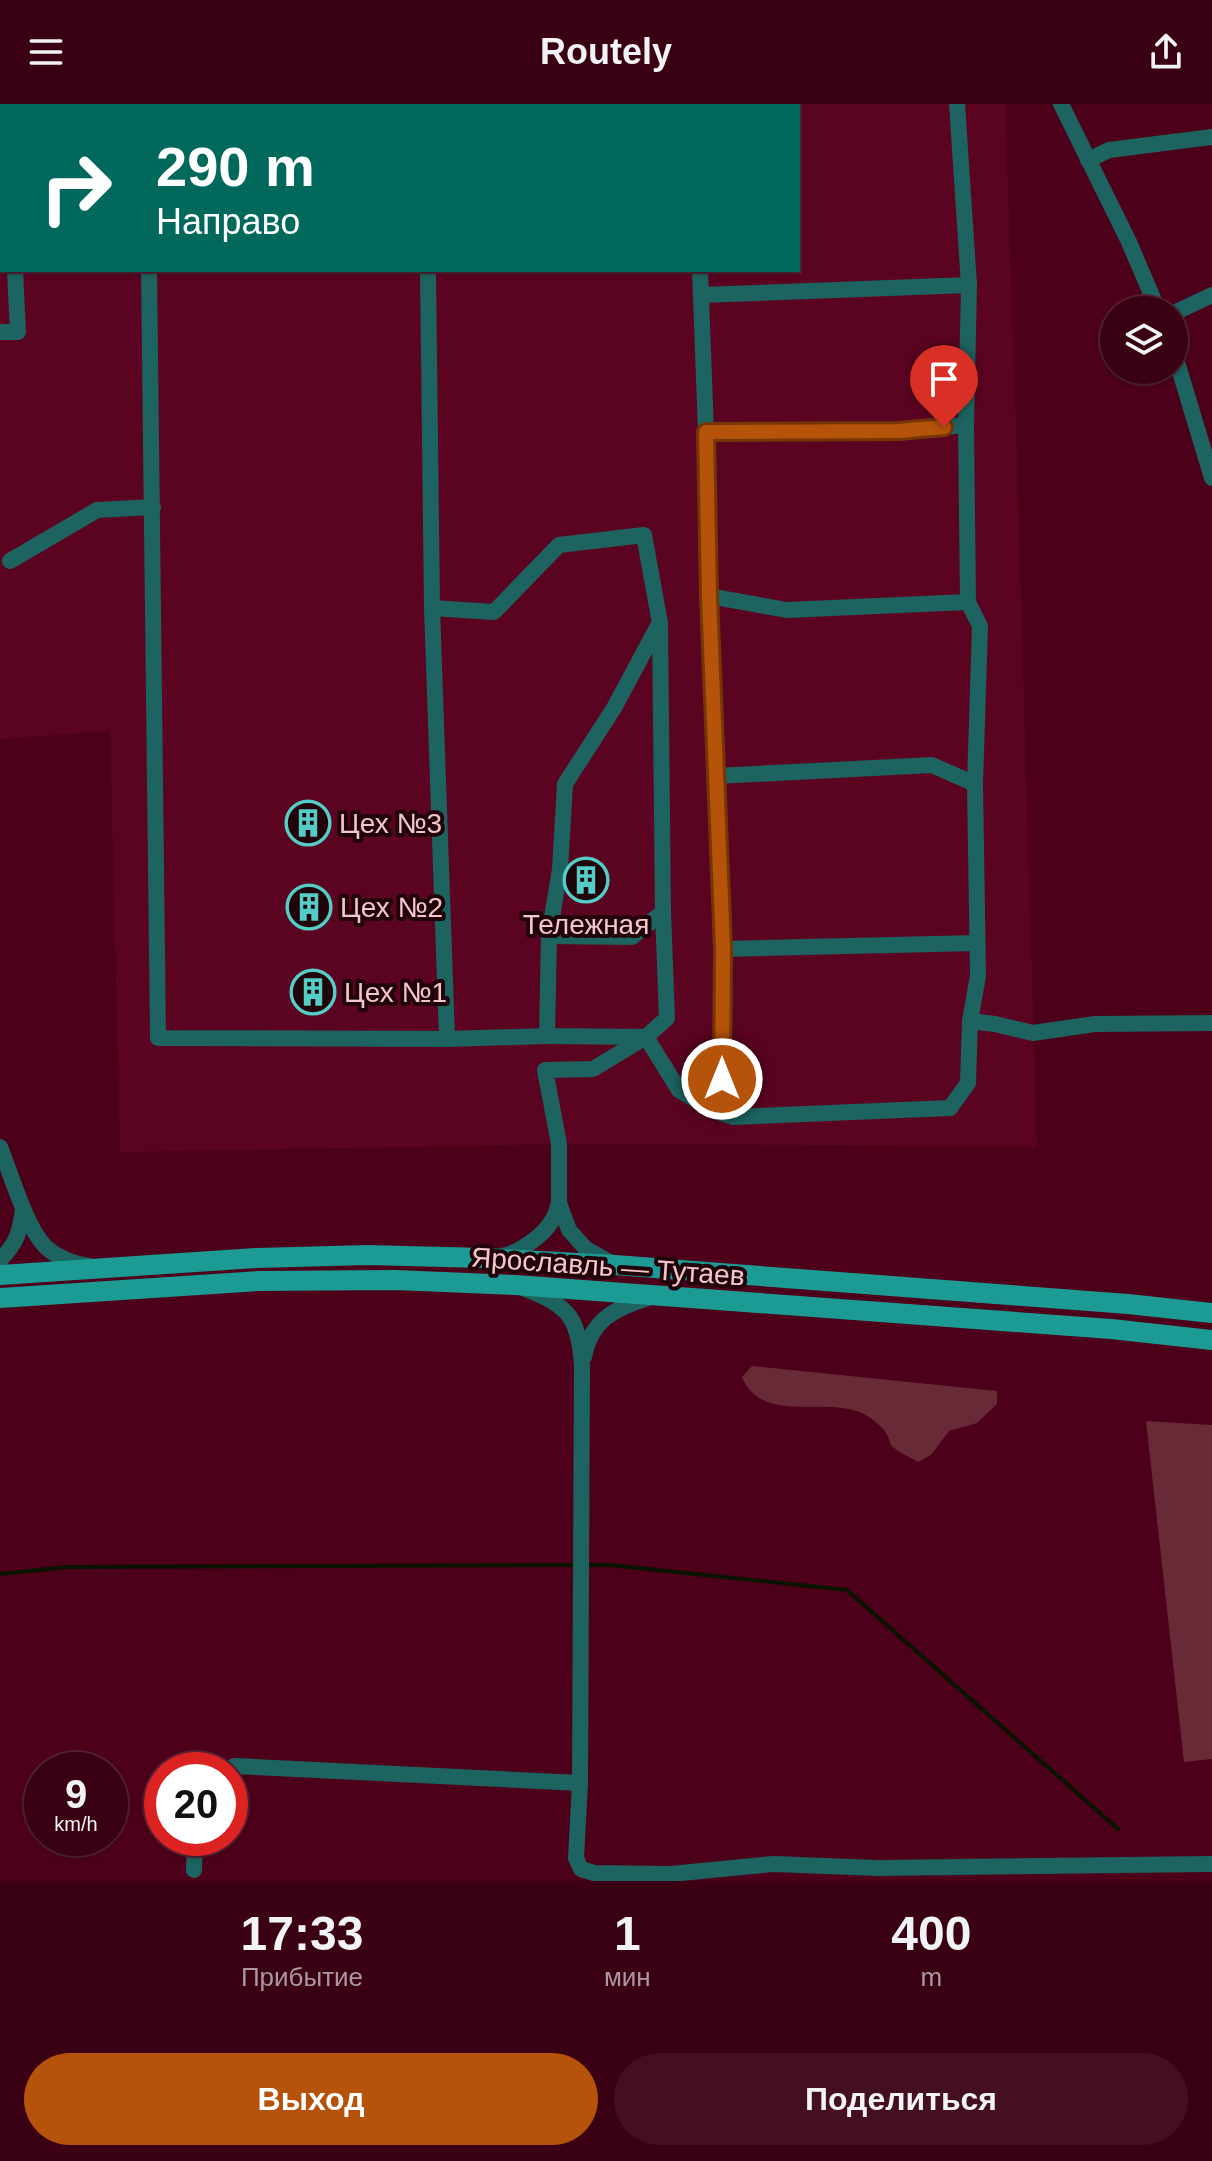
<!DOCTYPE html>
<html lang="ru">
<meta charset="utf-8">
<style>
:root{--surface:#3a0014;--page:#450f22;--text:#f1f3f6;--muted:#ab97a0;--line:#542234;--accent:#b45309}
body{margin:0;font-family:Arial,sans-serif;background:var(--page);color:var(--text);height:100vh;display:flex;flex-direction:column;font-size:30px;white-space:nowrap}
*{box-sizing:border-box;margin:0}
p{font-size:26px;color:var(--muted)}
.icon{flex:none;width:44px;height:44px;fill:none;stroke:currentColor;stroke-width:2;stroke-linecap:round;stroke-linejoin:round}
.map{position:relative;height:1777px;overflow:hidden}
.side{display:flex;flex-direction:column;background:var(--surface);flex:1}
.side>*{flex:none}
.top-card{position:absolute;left:0px;top:0px;width:800px;height:168px;box-shadow:0 2px 6px #0004,0 0 0 2px var(--line);background:#00695c;color:#fff;overflow:hidden}
.buttons{position:absolute;left:1100px;top:192px;display:grid;gap:16px}
.buttons a{display:grid;place-items:center;width:88px;height:88px;border-radius:50%;background:var(--surface);box-shadow:0 2px 6px #0004,0 0 0 2px var(--line);font-size:40px}
.speed{position:absolute;left:24px;top:1648px;display:flex;gap:16px;font-size:40px;font-weight:700;text-align:center}
.speed>*{display:grid;place-content:center;width:104px;height:104px;border-radius:50%;background:var(--surface);box-shadow:0 2px 6px #0004,0 0 0 2px var(--line);line-height:1}
.speed small{font-size:20px;font-weight:400}
.speed .limit{border:12px solid #d22;background:#fff;color:#111}
.pin{position:absolute;display:grid;place-items:center;width:68px;height:68px;color:#fff;margin:-82px -34px;border-radius:50% 50% 50% 0;rotate:-45deg;box-shadow:0 0 8px #0007}
.pin .icon{rotate:45deg}
.me{position:absolute;width:88px;margin:-44px;rotate:0deg;stroke-linejoin:round;filter:drop-shadow(0 0 6px #0008)}
.turn{display:flex;align-items:center;gap:28px;height:168px;padding:0 24px;font-size:36px}
.turn .icon{width:104px;height:104px;stroke-width:2.5}
.turn b{display:block;font-size:56px;line-height:68px}
.eta{display:flex;justify-content:space-evenly;align-items:center;height:136px;text-align:center}
.eta b{font-size:48px;font-weight:600;line-height:56px}
.action{display:flex;gap:16px;margin-top:auto;padding:16px 24px}
.action a{flex:1;height:92px;border-radius:48px;background:var(--accent);color:#fff;font-size:32px;font-weight:600;line-height:92px;text-align:center}
.action a+a{background:var(--page);color:var(--text)}
header{display:flex;justify-content:space-between;align-items:center;height:104px;padding:0 24px;background:var(--surface);font-size:36px;font-weight:600}
.map>svg:first-child{display:block}
.built{fill:#5b0422;fill-rule:evenodd}
.green{fill:#672a36}
.lines{fill:none;stroke-linecap:round;stroke-linejoin:round}
.stream{stroke:#081400;stroke-width:4}
.minor{stroke:#1d635f;stroke-width:16}
.major{stroke:#1c9b95;stroke-width:20}
.route-casing{stroke:#753606;stroke-width:20}
.route{stroke:#b45309;stroke-width:14}
.labels{text-anchor:middle;stroke-width:8;stroke-linejoin:round;paint-order:stroke}
.poi-label{font-size:28px;fill:#f4c6cb;stroke:#21030a;text-anchor:start}
.street-label{font-size:28px;fill:#f4c6cb;stroke:#21030a}
</style>
<header><svg class="icon" aria-label="menu" viewBox="0 0 24 24"><path d="M4 6h16M4 12h16M4 18h16"/></svg>Routely<svg class="icon" aria-label="share" viewBox="0 0 24 24"><path d="M12 15V3M7 8l5-5 5 5M5 13v7h14v-7"/></svg></header>
<div class="map">
<svg width="1212" height="1777" viewBox="0 0 1212 1777">
<rect width="100%" height="100%" fill="#4d001a"/>
<path class="built" d="M0 0H1005L1015 291 1037 1042 559 1040 120 1048 110 627 0 635ZM2 2H798V166H2Z"/>
<g class="green">
<path d="M752 1262 997 1287V1300L977 1319 949 1327 931 1351 918 1358C910 1353 897 1348 891 1341 889 1337 889 1333 886 1329 882 1322 869 1312 862 1309 821 1292 763 1321 742 1273Z"/>
<path d="M1146 1317 1212 1321V1655L1184 1658Z"/>
</g>
<g class="lines">
<g class="stream">
<path d="M584 1461H610L847 1486 1118 1725"/>
<path d="M0 1470 68 1463 575 1461"/>
</g>
<g class="minor">
<path d="M7 0V2"/>
<path d="M146 0V2"/>
<path d="M427 0V2"/>
<path d="M667 0 669 2"/>
<path d="M1061 0 1129 138 1158 206"/>
<path d="M1088 56 1109 46 1212 33"/>
<path d="M149 166 158 934 447 935 547 932"/>
<path d="M428 166 432 504 447 935"/>
<path d="M701 191 969 181"/>
<path d="M1174 209 1212 191"/>
<path d="M0 228H18L15 166"/>
<path d="M1174 248 1212 374"/>
<path d="M706 328 899 327 966 321"/>
<path d="M10 457 97 406 153 403"/>
<path d="M709 492 787 506 968 498"/>
<path d="M432 504 494 508 559 441 644 431 660 519 663 808 667 914 646 933 593 965 545 966 559 1040V1099L569 1126 586 1145 613 1160"/>
<path d="M659 520 614 604 565 680 560 765 549 832 632 833 663 808"/>
<path d="M715 672 932 661 975 680"/>
<path d="M549 832 547 932 646 933 679 986 712 1006 722 975 723 845 709 492 706 328 700 166"/>
<path d="M723 845 977 839"/>
<path d="M970 917 995 920 1033 929 1095 920 1212 919"/>
<path d="M712 1006 733 1013 950 1004 968 979 970 917 978 872 975 680 980 522 968 498 966 321 969 181 957 0"/>
<path d="M0 1043C11 1070 27 1127 48 1145 59 1154 75 1160 89 1162"/>
<path d="M501 1152C517 1150 543 1132 551 1118 555 1113 557 1105 559 1099"/>
<path d="M0 1156C17 1139 20 1128 23 1105"/>
<path d="M525 1185C570 1201 579 1216 582 1262L580 1679 576 1754 581 1765 594 1769 671 1770 773 1760 878 1764 1212 1760"/>
<path d="M584 1253C591 1216 615 1204 648 1194"/>
<path d="M225 1666 235 1662 580 1679"/>
<path d="M194 1766 195 1734"/>
</g>
<g class="major">
<path d="M0 1171 256 1154 368 1151 484 1154 615 1161 1128 1200 1212 1209"/>
<path d="M0 1194 259 1177 395 1176 515 1181 1111 1225 1212 1236"/>
</g>
</g>
<g class="lines">
<g class="route-casing">
<path id="route" d="M722 975 723 845 709 492 706 328 899 327 944 323"/>
</g>
<use href="#route" class="route"/>
</g>
<defs>
<g id="building-ring" transform="scale(2.3)"><circle r="9.5" fill="#21030a" stroke="#54cdc7" stroke-width="1.5"/><path d="M-4-6H4V6H1V3H-1V6H-4ZM-2.5-4.3h1.7v1.8h-1.7ZM.8-4.3h1.7v1.8H.8ZM-2.5-1h1.7V.8h-1.7ZM.8-1h1.7V.8H.8Z" fill="#54cdc7"/></g>
</defs>
<g fill-rule="evenodd">
<use href="#building-ring" x="308" y="719"/>
<use href="#building-ring" x="586" y="776"/>
<use href="#building-ring" x="309" y="803"/>
<use href="#building-ring" x="313" y="888"/>
</g>
<g class="labels">
<g class="poi-label">
<text x="339" y="729">Цех №3</text>
<text x="340" y="813">Цех №2</text>
<text x="586" y="830" text-anchor="middle">Тележная</text>
<text x="344" y="898">Цех №1</text>
</g>
<g class="street-label">
<text transform="translate(608 1162) rotate(4)" y="10">Ярославль — Тутаев</text>
</g>
</g>
</svg>
<div class="buttons">
<a><svg class="icon" aria-label="layers" viewBox="0 0 24 24"><path d="M12 4l9 5-9 5-9-5zM3 14l9 5 9-5"/></svg></a>
</div>
<div class="speed"><div>9<small>km/h</small></div><div class="limit">20</div></div>
<div class="pin" style="left:944px;top:323px;background:#d93025"><svg class="icon" aria-label="arrive" viewBox="0 0 24 24"><path d="M6 21V4h12l-3 4 3 4H6"/></svg></div>
<svg class="me" style="left:722px;top:975px" viewBox="-20 -20 40 40"><circle r="17" fill="#b45309" stroke="#fff" stroke-width="3"/><path d="M0-11L8 9 0 5-8 9z" fill="#fff"/></svg>
<div class="top-card">
<div class="turn"><svg class="icon" aria-label="right" viewBox="0 0 24 24"><path d="M7 20v-9h11M14 6l5 5-5 5"/></svg><div><b>290 m</b>Направо</div></div>
</div>
</div>
<section class="side">
<div class="eta">
<div><b>17:33</b><p>Прибытие</p></div>
<div><b>1</b><p>мин</p></div>
<div><b>400</b><p>m</p></div>
</div>
<div class="action"><a>Выход</a><a>Поделиться</a></div>
</section>
